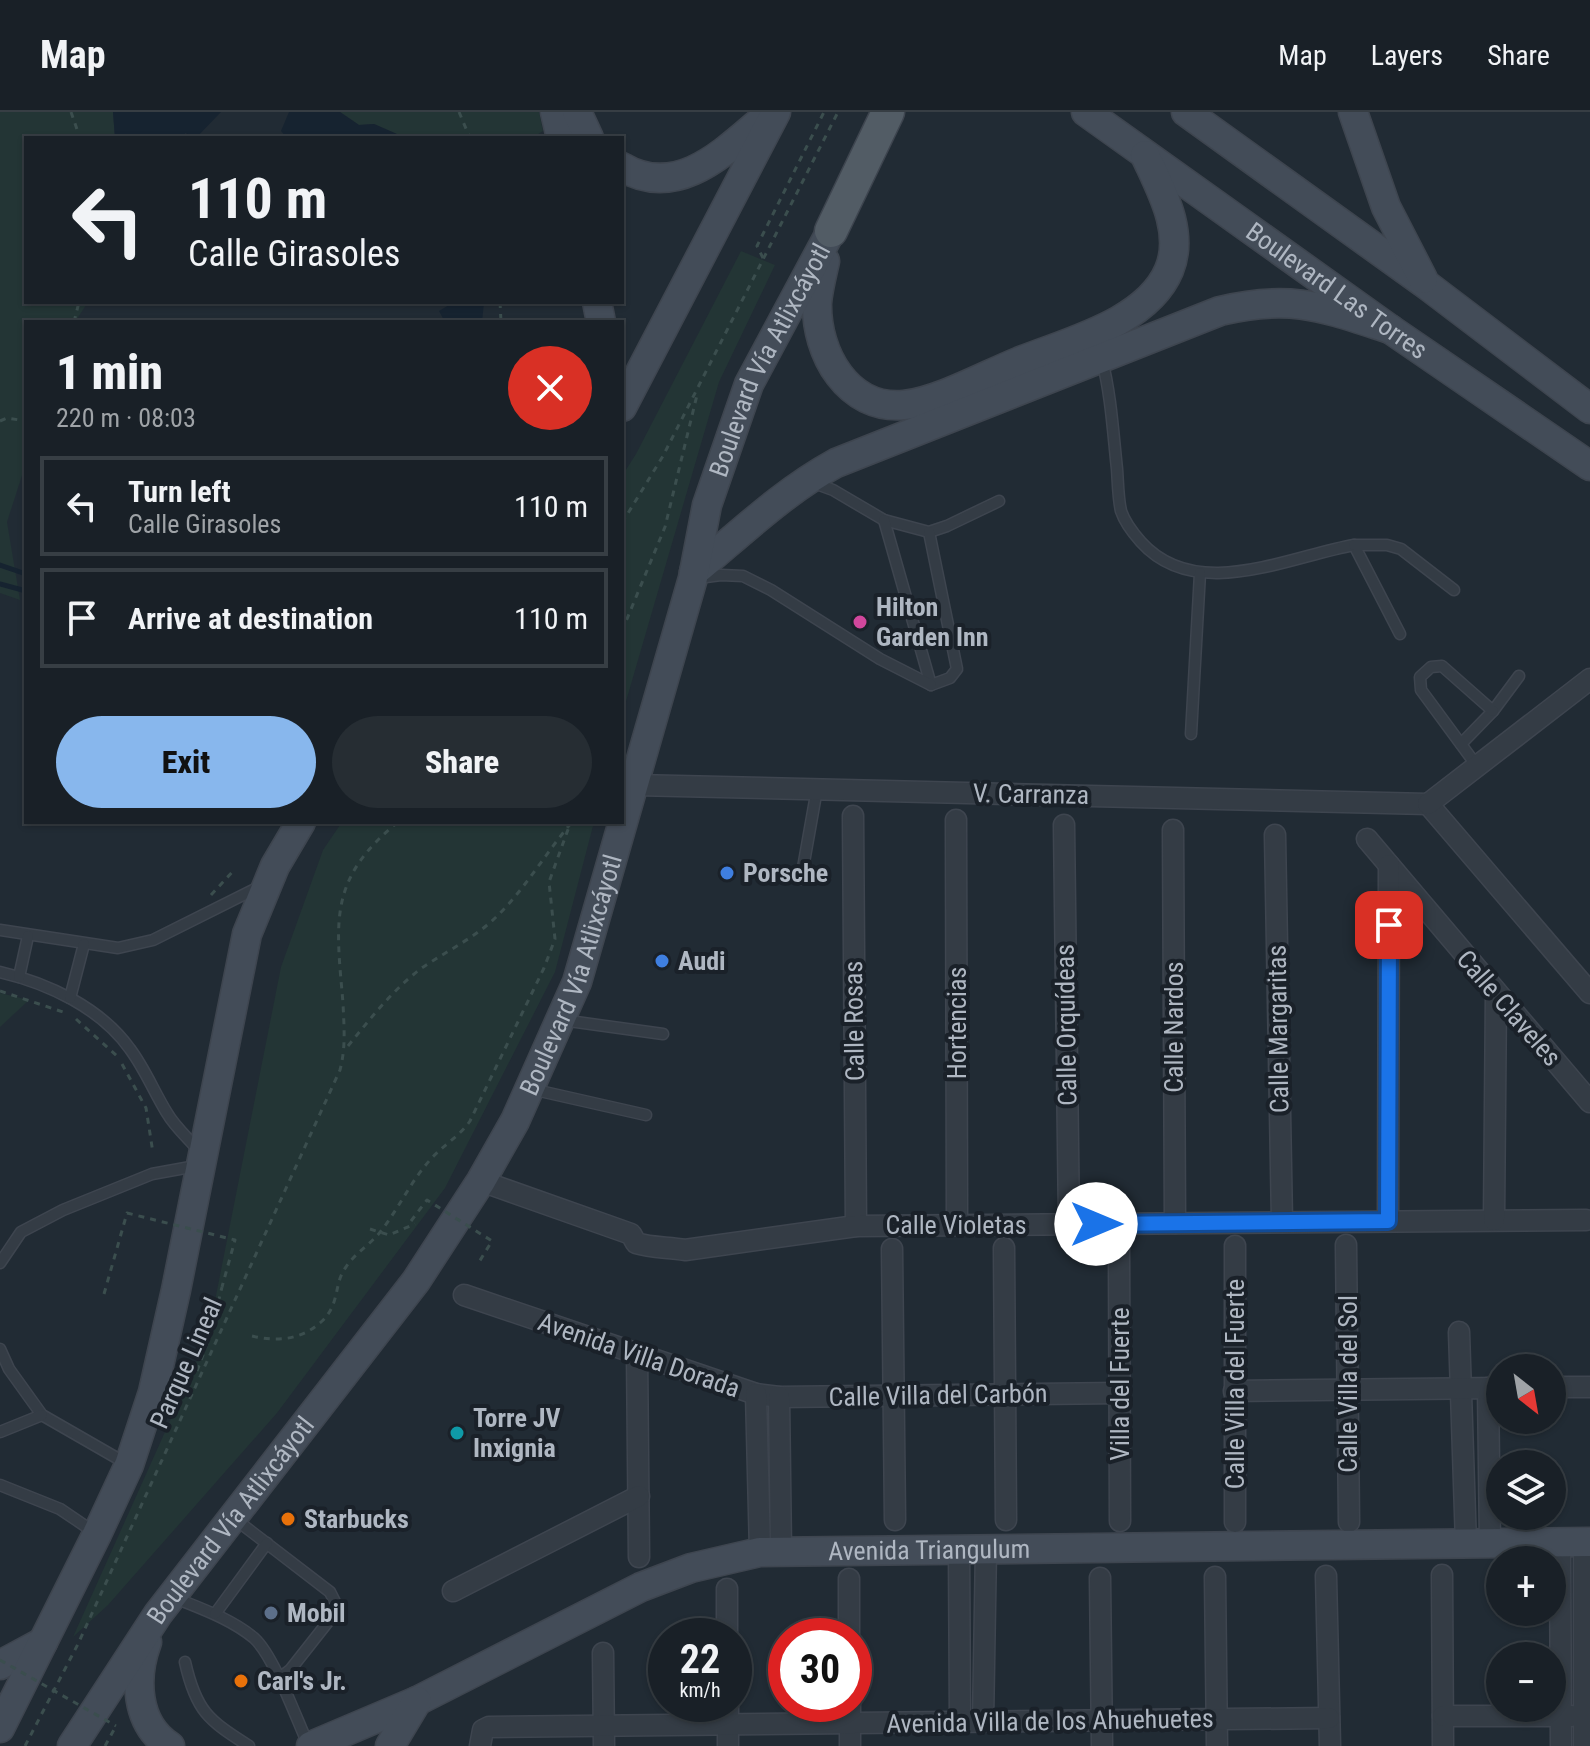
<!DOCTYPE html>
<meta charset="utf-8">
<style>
:root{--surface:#192027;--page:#262d33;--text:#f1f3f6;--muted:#9fa3a7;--line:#373e44;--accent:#88b7ed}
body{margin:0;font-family:"Roboto Condensed",sans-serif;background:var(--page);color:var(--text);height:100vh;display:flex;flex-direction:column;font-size:30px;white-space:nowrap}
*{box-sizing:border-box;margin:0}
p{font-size:26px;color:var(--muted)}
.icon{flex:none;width:44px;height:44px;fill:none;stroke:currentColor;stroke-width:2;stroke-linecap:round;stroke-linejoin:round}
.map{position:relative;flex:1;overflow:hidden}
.sheet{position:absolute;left:24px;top:208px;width:600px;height:504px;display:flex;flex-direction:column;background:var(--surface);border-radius:0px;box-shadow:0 2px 6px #0004,0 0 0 2px var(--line)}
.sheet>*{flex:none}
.top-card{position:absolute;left:24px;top:24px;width:600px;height:168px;border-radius:0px;box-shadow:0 2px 6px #0004,0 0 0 2px var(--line);background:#192027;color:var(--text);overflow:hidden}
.needle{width:52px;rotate:149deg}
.buttons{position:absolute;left:1486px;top:1242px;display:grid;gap:16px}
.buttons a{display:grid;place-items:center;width:80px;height:80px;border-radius:50%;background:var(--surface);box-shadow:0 2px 6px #0004,0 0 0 2px var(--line);font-size:40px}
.speed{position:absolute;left:648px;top:1506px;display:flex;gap:16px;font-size:40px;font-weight:700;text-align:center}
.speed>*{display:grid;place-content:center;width:104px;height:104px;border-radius:50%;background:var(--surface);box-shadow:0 2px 6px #0004,0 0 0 2px var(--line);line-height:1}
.speed small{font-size:20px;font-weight:400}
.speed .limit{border:12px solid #d22;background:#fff;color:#111}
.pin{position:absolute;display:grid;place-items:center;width:68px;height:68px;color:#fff;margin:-34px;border-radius:16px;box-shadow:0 4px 12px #0006}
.me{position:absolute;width:88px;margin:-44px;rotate:90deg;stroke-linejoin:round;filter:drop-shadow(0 0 6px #0008)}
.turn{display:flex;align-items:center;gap:28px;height:168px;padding:0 32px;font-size:36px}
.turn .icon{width:104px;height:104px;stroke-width:2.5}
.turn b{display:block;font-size:56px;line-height:68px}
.round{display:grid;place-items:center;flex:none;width:84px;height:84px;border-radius:42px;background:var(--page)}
.head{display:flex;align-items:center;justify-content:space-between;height:136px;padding:0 32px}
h1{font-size:48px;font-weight:800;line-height:60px}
.cta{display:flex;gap:16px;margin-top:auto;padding:16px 32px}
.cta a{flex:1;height:92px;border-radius:48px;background:var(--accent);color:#111;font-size:32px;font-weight:800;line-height:92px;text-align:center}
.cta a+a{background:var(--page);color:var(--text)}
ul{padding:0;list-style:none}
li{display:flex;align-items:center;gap:24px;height:100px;margin:0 16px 12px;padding:0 16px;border:4px solid var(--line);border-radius:0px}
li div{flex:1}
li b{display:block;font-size:30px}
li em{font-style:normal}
header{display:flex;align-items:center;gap:48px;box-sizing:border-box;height:112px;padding:0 40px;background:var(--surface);border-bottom:2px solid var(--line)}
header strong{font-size:38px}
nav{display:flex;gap:44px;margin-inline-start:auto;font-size:28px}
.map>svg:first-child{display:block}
.green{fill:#233535}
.water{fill:#162330}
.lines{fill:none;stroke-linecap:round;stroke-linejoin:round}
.stream{stroke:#162330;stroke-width:5}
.lane-casing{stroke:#3e454f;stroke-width:13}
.street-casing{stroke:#3e454f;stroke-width:23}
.secondary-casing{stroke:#3e454f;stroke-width:31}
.primary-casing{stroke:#3e454f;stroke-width:35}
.path{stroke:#3b4e4e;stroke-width:3;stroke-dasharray:6 6;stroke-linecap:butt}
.lane{stroke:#343c45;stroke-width:10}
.street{stroke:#343c45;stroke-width:20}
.secondary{stroke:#434c58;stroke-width:28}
.primary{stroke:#525c65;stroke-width:32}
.path-bridge{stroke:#3b4e4e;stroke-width:3;stroke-dasharray:6 6;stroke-linecap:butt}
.route-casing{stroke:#114b97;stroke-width:20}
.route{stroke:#1a73e8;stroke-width:14}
.hotel-dot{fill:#d1479c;stroke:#1a2129;stroke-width:3}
.shop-dot{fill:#3f7fe0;stroke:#1a2129;stroke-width:3}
.culture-dot{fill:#0f9aa8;stroke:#1a2129;stroke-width:3}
.food-dot{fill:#e8710a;stroke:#1a2129;stroke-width:3}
.service-dot{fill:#5c6f8a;stroke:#1a2129;stroke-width:3}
.labels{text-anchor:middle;stroke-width:8;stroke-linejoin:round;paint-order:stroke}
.street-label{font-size:26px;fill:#afb7c2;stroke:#1a2129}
.poi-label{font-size:26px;font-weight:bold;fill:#afb7c2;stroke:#1a2129;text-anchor:start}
</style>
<header>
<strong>Map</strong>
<nav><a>Map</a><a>Layers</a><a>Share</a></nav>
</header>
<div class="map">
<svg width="1590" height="1634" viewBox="0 0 1590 1634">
<rect width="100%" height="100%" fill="#212b34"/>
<g class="green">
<path d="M0 0H113L115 26H26V190H88L75 210H26V351L7 410 20 488 0 481Z"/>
<path d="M340 0H539L543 19 532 26H406L374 12 359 13Z"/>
<path d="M741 139 775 153 719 270 622 603V364L636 342Z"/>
<path d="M342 710H594L555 860 445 1076 277 1301 108 1493 73 1525 208 1224 281 855 323 738Z"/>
<path d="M0 881 29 888 0 915Z"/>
</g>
<g class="water">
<path d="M113 0H221L196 26 185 21 184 26H115Z"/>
<path d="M289 0H340L359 13 374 12 406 26H287L281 19Z"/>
<path d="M454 190H484L482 210H445L439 199Z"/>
</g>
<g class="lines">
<g class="stream">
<path d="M0 453 26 462"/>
<path d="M0 472 26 479"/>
</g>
<g class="lane-casing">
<g id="lane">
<path d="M1102 248C1111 283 1113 320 1117 357 1118 370 1118 386 1121 399 1125 411 1133 421 1141 430 1196 491 1287 445 1354 433L1400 522"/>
<path d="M811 370 833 378 884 408 929 420 947 414 999 389"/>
<path d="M884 408 931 573 950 566 957 557 929 420"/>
<path d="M1354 433H1387L1401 437 1454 478"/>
<path d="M698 466 721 463 743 464 771 478 880 547 931 573"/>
<path d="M1191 622 1200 461"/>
<path d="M1461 632 1493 599 1519 564"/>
<path d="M1477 654 1421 578 1420 565 1431 555 1442 554 1493 599"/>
<path d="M801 767 817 677"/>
<path d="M0 818 118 836 153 828 259 775"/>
<path d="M0 860C48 871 101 896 130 937 145 957 154 980 167 1001 175 1015 189 1027 199 1039"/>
<path d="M19 865 28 824"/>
<path d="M70 886 84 832"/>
<path d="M562 908 663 922"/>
<path d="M531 977 646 1003"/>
<path d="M0 1151 21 1120 63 1098 152 1062 196 1054"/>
<path d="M0 1237 9 1257 42 1303 129 1353"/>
<path d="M0 1320 42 1303"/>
<path d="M0 1373 60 1397 94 1420"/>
<path d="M235 1407 330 1480 335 1490V1501L290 1558 278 1567"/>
<path d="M175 1486C202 1497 231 1507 254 1526 274 1544 296 1606 308 1632"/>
<path d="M215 1502 267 1431"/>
<path d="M185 1550C196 1599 208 1608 249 1634"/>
</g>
</g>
<g class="street-casing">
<g id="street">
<path d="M635 673 1428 692"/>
<path d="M1428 692 1590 881"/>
<path d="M1428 692 1590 567"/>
<path d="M853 704 856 1114"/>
<path d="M956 708 957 1113"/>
<path d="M1064 713 1069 1112"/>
<path d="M1173 718 1175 1111"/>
<path d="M1275 723 1282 1110"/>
<path d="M1367 727 1590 990"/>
<path d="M481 1069 631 1122 636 1131C652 1136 668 1135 685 1138L856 1114 1586 1108"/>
<path d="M1494 1108 1496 881"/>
<path d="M1388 1109 1389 753"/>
<path d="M1346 1133 1349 1410"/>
<path d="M1235 1134V1410"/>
<path d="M1119 1135 1120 1409"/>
<path d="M1004 1136 1006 1408"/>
<path d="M892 1137 895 1408"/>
<path d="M464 1183 756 1282 779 1285 1120 1281"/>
<path d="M1459 1220 1466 1432"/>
<path d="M637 1241 639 1445"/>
<path d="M1552 1275H1590"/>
<path d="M1488 1276 1490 1431"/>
<path d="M1234 1279 1500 1276"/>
<path d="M756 1282 760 1440"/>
<path d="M779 1285 781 1439"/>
<path d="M1560 1430 1561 1634"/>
<path d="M959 1437 960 1610"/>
<path d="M1442 1463 1443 1634"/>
<path d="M1326 1464 1330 1634"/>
<path d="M1215 1465 1217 1634"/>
<path d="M1100 1466 1102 1634"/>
<path d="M849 1467V1524"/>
<path d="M727 1477V1524"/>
<path d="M453 1479 639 1384"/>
<path d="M603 1541 604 1634"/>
<path d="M728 1592V1634"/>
<path d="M850 1592V1634"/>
<path d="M1443 1604H1572"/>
<path d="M983 1610 986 1436"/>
<path d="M480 1634 483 1618 489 1615 1329 1606"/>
<path d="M1584 1634V1430"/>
</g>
</g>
<g class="secondary-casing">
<g id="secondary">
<path d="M555 0 561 26"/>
<path d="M577 0 589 26"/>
<path id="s1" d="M1086 0 1390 217 1590 354"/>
<path d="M1186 0 1428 174 1590 297"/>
<path d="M1353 0 1386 95 1423 167"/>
<path d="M622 55C679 89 727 37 768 3"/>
<path d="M825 149C822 163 818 178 817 191 816 242 848 298 904 293 937 290 986 263 1018 250 1067 230 1147 211 1169 158 1185 120 1161 78 1145 43"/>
<path d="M597 190 601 210"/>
<path d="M622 295 776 0"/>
<path d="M694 460C741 421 783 380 836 351L1220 199C1291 182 1322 195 1390 217"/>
<path d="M147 1530C134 1565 135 1612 170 1634"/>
<path d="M0 1553 43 1530"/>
<path d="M0 1616 97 1422 129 1353 153 1280 176 1178 247 822 275 754 301 710"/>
<path id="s2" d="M72 1634 158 1502 416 1169 481 1069 515 1009 577 870 693 466 707 393 749 272 831 119"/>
<path id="s3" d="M311 1634 417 1589 641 1475 691 1456 760 1440 1590 1430"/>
<path d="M390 1634 417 1589"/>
</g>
</g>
<g class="primary-casing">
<path id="primary" d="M831 119 888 0"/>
</g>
<g class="path">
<path d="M71 0 80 26"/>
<path d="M459 0 470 26"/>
<path d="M763 146 757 134 824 0"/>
<path d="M500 190 501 210"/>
<path d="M74 210 79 190"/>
<path d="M0 309 7 306 26 309"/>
<path d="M622 411 663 344 838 0"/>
<path d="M622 519 665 415 697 283"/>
<path d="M211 783 235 757"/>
<path d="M0 879 66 901"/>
<path d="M76 907 118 945"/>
<path d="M348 934C370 907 391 880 419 858 440 843 465 831 486 814 520 786 543 744 572 710"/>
<path d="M122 952 146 996 153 1041"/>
<path d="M370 1117 389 1123 415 1112"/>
<path d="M252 1224C277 1230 301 1228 321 1210 341 1192 333 1172 346 1155 355 1141 371 1132 381 1119 399 1096 411 1069 430 1048 443 1033 459 1025 470 1009L544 856 555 827 549 770 570 712"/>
<path d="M197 1259 210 1224 222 1175"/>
<path d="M25 1634 78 1532 340 958C346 935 344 915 343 891 336 809 328 767 398 710"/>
<path d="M105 1634 116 1614"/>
</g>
<use href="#lane" class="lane"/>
<use href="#street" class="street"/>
<use href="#secondary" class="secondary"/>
<use href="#primary" class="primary"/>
<g class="path-bridge">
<path d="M411 1109 427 1088 492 1129 479 1150"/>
<path d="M104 1182 127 1101 235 1128 222 1175"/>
<path d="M0 1548 116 1614"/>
</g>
</g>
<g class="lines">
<g class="route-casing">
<path id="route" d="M1096 1112 1388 1109 1389 813"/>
</g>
<use href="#route" class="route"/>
</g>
<circle class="hotel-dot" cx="860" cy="510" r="8"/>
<g class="shop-dot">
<circle cx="727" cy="761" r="8"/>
<circle cx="662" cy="849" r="8"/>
</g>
<circle class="culture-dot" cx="457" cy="1321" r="8"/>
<g class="food-dot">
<circle cx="288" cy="1407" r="8"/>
<circle cx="241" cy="1569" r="8"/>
</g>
<circle class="service-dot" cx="271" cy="1501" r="8"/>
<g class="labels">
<g class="street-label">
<text dy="9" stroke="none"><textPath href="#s1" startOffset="308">Boulevard Las Torres</textPath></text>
<text dy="9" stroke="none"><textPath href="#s2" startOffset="1572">Boulevard Vía Atlixcáyotl</textPath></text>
<text transform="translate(1031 682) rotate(1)" y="9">V. Carranza</text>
<text dy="9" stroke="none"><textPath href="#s2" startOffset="924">Boulevard Vía Atlixcáyotl</textPath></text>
<text transform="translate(1509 896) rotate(49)" y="9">Calle Claveles</text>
<text transform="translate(854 909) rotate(-91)" y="9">Calle Rosas</text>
<text transform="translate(957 911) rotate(-90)" y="9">Hortencias</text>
<text transform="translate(1066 913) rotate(-91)" y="9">Calle Orquídeas</text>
<text transform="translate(1174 915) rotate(-90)" y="9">Calle Nardos</text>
<text transform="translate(1278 917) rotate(-91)" y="9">Calle Margaritas</text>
<text x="956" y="1122">Calle Violetas</text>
<text transform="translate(639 1243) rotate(19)" y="9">Avenida Villa Dorada</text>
<text transform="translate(186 1251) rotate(-66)" y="9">Parque Lineal</text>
<text transform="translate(1120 1272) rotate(-90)" y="9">Villa del Fuerte</text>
<text transform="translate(1235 1272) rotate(-90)" y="9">Calle Villa del Fuerte</text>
<text transform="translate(1348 1272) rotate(-90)" y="9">Calle Villa del Sol</text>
<text transform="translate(938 1283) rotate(-1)" y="9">Calle Villa del Carbón</text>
<text dy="9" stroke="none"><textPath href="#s2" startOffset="276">Boulevard Vía Atlixcáyotl</textPath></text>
<text dy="9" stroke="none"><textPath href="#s3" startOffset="660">Avenida Triangulum</textPath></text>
<text transform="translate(1050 1609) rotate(-1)" y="9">Avenida Villa de los Ahuehuetes</text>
</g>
<g class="poi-label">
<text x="876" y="504">Hilton<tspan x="876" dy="30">Garden Inn</tspan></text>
<text x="743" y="770">Porsche</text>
<text x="678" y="858">Audi</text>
<text x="473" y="1315">Torre JV<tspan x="473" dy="30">Inxignia</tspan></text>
<text x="304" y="1416">Starbucks</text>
<text x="287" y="1510">Mobil</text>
<text x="257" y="1578">Carl's Jr.</text>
</g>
</g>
</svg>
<div class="buttons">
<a><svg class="needle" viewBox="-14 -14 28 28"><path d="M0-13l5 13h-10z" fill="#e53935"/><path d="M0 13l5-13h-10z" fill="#9fa3a7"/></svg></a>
<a><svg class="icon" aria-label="layers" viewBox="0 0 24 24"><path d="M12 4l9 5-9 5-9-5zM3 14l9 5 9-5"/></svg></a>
<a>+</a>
<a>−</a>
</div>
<div class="speed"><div>22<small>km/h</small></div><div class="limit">30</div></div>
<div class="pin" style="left:1389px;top:813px;background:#d93025"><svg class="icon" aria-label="arrive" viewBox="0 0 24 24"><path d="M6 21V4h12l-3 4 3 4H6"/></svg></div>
<svg class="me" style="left:1096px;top:1112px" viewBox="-20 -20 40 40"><circle r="19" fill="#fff"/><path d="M0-13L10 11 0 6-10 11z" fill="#1a73e8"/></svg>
<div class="top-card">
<div class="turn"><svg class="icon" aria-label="left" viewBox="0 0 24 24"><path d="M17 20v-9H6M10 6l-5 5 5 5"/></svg><div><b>110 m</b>Calle Girasoles</div></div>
</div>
<section class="sheet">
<div class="head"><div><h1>1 min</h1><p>220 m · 08:03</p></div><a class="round" style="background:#d93025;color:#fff"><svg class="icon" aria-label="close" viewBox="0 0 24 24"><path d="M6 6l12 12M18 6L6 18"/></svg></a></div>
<ul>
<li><svg class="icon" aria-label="left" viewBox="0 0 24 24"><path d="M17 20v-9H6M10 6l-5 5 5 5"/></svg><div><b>Turn left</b><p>Calle Girasoles</p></div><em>110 m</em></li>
<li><svg class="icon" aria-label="arrive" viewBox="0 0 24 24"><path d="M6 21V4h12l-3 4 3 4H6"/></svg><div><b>Arrive at destination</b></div><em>110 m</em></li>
</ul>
<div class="cta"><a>Exit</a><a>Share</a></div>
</section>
</div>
